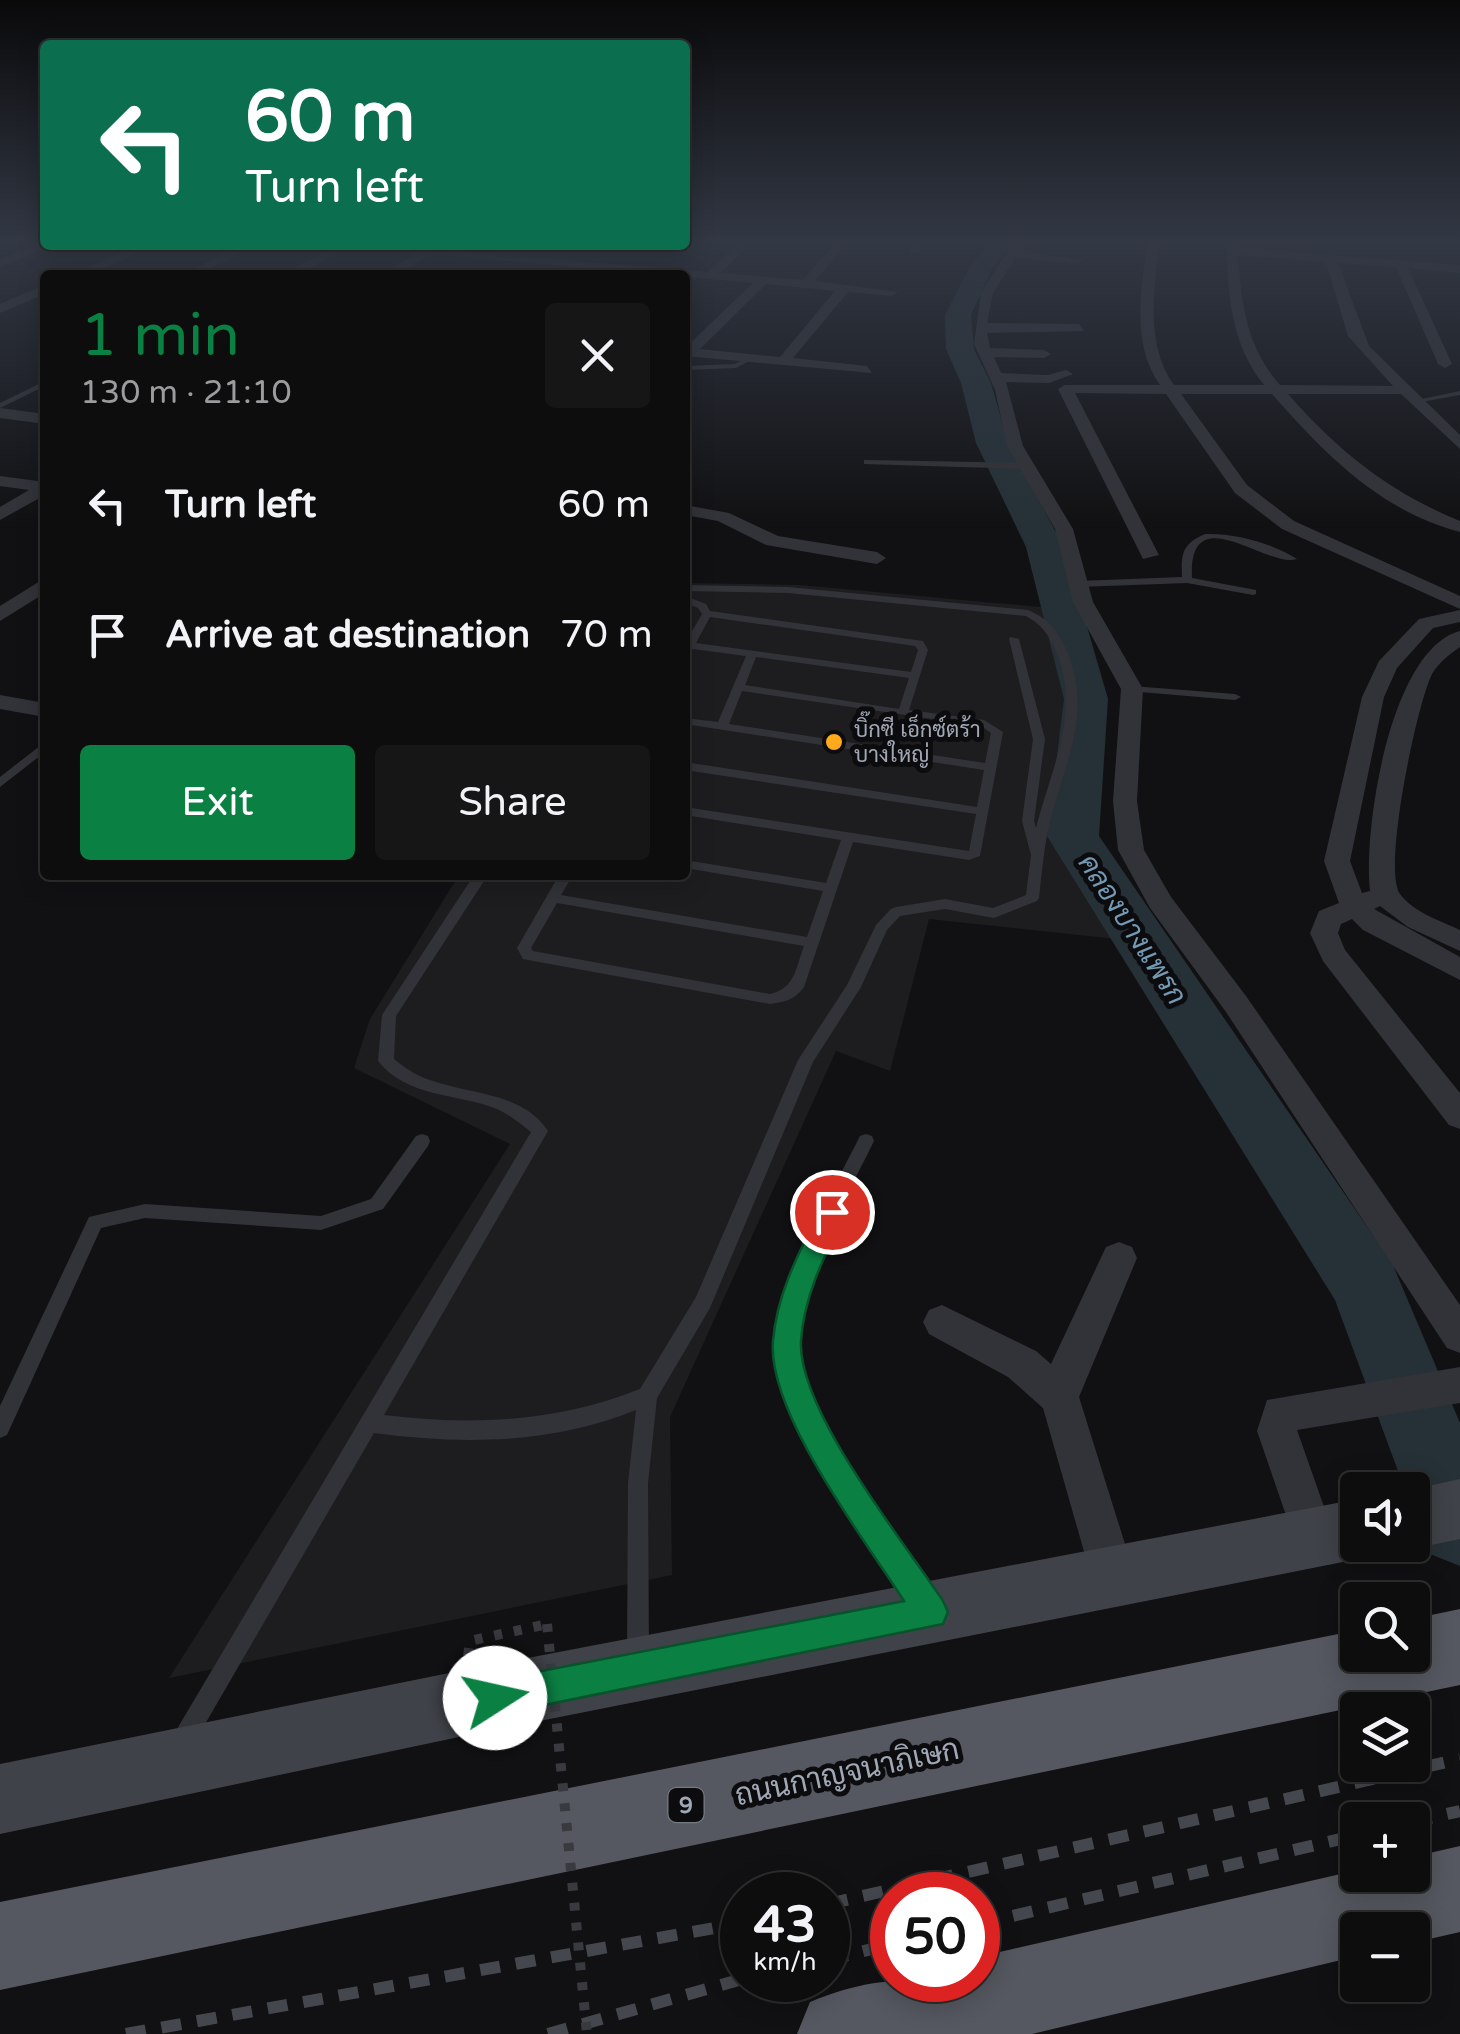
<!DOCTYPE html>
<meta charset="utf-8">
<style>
:root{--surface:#0d0d0e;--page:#161617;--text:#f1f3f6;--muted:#9a9c9e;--line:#2d2d2e;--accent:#0b8043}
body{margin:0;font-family:"Varela Round",Sarabun,sans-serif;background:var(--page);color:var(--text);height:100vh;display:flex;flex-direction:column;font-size:38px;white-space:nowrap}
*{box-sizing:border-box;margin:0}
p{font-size:32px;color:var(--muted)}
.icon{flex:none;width:55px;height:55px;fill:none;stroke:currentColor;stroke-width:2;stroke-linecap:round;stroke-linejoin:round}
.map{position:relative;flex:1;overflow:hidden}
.sheet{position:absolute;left:40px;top:270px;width:650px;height:610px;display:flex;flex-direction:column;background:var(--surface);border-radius:10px;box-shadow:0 5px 25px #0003,0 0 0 2px var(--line)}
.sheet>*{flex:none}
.guide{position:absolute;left:40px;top:40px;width:650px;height:210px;border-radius:10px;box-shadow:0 5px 25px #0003,0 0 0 2px var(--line);background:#0b6e4f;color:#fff;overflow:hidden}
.controls{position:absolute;left:1340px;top:1472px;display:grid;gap:20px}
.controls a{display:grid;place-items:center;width:90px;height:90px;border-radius:10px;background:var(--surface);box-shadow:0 5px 25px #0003,0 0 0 2px var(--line);font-size:50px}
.speed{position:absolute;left:720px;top:1872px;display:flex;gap:20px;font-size:50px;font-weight:700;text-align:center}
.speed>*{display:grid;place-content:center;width:130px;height:130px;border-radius:50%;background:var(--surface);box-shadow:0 5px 25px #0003,0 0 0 2px var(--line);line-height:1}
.speed small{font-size:25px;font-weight:400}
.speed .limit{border:15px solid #d22;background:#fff;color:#111}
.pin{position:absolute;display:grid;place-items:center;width:85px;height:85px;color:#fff;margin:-42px;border:5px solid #fff;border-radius:50%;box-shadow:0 2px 10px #0007}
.me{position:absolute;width:110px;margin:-55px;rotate:80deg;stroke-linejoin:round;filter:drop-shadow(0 0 8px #0008)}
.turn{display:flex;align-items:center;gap:35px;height:210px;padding:0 40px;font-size:45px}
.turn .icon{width:130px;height:130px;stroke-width:2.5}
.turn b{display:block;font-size:70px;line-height:85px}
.round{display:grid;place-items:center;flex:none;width:105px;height:105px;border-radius:10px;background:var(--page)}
.summary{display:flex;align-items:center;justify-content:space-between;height:170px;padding:0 40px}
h1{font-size:60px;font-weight:600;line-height:75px;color:var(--accent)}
.button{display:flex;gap:20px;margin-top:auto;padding:20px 40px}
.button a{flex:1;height:115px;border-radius:10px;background:var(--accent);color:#fff;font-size:40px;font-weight:600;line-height:115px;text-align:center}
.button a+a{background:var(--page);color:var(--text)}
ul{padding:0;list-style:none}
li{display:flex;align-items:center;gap:30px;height:130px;padding:0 40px}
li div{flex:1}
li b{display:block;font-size:38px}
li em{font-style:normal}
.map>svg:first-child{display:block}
.built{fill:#1d1d20}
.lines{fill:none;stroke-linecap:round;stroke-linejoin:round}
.river{fill:#263137;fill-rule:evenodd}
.path{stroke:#383a3f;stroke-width:10;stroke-dasharray:8 12;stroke-linecap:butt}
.service{fill:#323338;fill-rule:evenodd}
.minor{fill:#323338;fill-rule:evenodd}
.secondary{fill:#3f4248;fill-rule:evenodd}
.trunk{fill:#555860;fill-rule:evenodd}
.rail{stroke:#44474d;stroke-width:12;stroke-dasharray:20 16;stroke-linecap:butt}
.path-bridge{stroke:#383a3f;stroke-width:10;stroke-dasharray:8 12;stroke-linecap:butt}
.route{fill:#0b8043;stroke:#07532c;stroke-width:2.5}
.poi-dot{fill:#ffa91d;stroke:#0c0c0e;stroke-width:4}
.labels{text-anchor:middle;stroke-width:10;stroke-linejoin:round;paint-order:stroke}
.far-poi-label{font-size:22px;fill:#a1a8b5;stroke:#0c0c0e;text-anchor:start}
.shield{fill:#0c0c0e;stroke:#747983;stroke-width:2.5}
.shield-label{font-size:22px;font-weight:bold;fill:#a1a8b5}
.water-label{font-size:28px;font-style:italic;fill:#7499b4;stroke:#0c0c0e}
.near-street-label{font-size:30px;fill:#a1a8b5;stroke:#0c0c0e}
</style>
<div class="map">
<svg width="1460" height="2034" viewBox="0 0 1460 2034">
<rect width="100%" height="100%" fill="#111113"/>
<path class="built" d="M685 583 800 585 1041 607 1082 668 1063 838 1125 940 929 919 890 1071 836 1051 670 1417 672 1575 169 1678 510 1144 354 1068 370 1019 459 875H685Z"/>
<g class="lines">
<path class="river" d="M991 240H1014L992 269 971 315 974 349 991 383 1008 443 1064 547 1108 699 1099 836 1392 1263 1460 1423V1566L1430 1554 1412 1510V1490H1405L1335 1300 1047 836 1064 699 1026 547 976 443 961 383 946 349 945 315 969 268Z"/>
<path class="path" d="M468 1656 470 1641 547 1624"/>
<g class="service">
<path d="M749 357 751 360 736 368 685 370V366L735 364Z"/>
<path d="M45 381V386L0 408V403Z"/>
<path d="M1460 391V395L1416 403 1412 401Z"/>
<path d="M867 460 1026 463 1030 466 1026 469 864 464V460Z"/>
<path d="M1205 534C1236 533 1271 543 1297 559 1267 569 1188 495 1192 578L1256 590V594L1253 595 1187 583 1078 587 1073 584 1078 581 1182 577C1181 554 1182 544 1205 534Z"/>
<path d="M685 585 788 587 1028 610C1046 617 1057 630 1065 647 1094 710 1066 760 1050 821 1044 846 1042 872 1039 898L1037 901 994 918 945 909 900 916 887 930 861 987 813 1062 710 1308 657 1398 648 1483 649 1657 646 1665 638 1668 630 1665 627 1657 628 1483 636 1410C551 1444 464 1445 374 1433L190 1750 182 1754 174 1750 170 1742 174 1734 531 1132C520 1123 510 1115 497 1109 457 1093 407 1098 378 1061L382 1015 474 875H488L396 1016 394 1059C404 1067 415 1075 427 1079 469 1095 521 1091 548 1131L384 1415C472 1426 557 1422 640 1389L696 1297 798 1060 847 985 876 925 891 909 896 907 945 899 993 908 1026 895 1031 855 1022 821 1033 739 1009 639 1010 637 1019 639 1045 739 1034 821 1036 828C1051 768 1082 712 1056 651 1049 635 1041 624 1026 616L788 593 685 591Z"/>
<path d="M685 596 706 604 710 611 923 641 928 650 909 710 984 720 1003 732 980 856 969 860 853 842 804 987C795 1000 784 1002 770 1004L528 960 523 959 517 948 559 875H573L561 895 807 937 823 891 685 868V860L826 883 841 840 685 815V807L969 851 976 814 685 770V762L977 807 984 770 685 724V718L718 722 746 656 693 649 691 652 685 653V643L702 614 698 608 685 603ZM710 617 915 646 918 650 911 672 696 643ZM756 657 909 678 899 709 745 685ZM742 691 981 726 991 733 985 763 729 724ZM557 903 804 946C796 967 795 989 770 994L533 951 531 948Z"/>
<path d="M1132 686 1235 694 1241 697 1235 700 1128 691V687Z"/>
<path d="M45 742V752L0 787V777Z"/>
<path d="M422 1134 428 1136 430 1141 428 1146 383 1209 321 1230 145 1218 101 1228 7 1435 0 1438V1406L89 1217 145 1204 321 1216 371 1199 416 1136Z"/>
<path d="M866 1134 872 1136 874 1141C847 1197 799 1276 796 1339 793 1415 889 1531 931 1593L934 1601 931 1609 923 1612 915 1609C872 1544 775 1418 778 1340 780 1277 832 1193 860 1136Z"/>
</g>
<g class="minor">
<path d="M741 240H754L720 273 803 280 838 240H850L815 281 898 292 892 296 848 292 793 358 867 366 872 373 685 356V348L753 283 432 254 397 275H382L418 252 369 245 708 272ZM766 284 835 291 780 357 700 349Z"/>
<path d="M907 240H919V253H911Z"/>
<path d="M1014 240H1026L1019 251 1083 260 1077 264 1015 258 993 293 987 323 1079 324 1084 331 987 333 990 348 1044 350 1051 354 1044 358 994 357 1001 373 1048 375 1066 370 1073 374 1049 383 1006 382 1023 446 1073 529 1093 602 1143 689 1137 801 1144 850 1171 897 1246 996 1460 1305V1353L1447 1348 1226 1012 1150 908 1118 850 1113 801 1121 689 1073 602 1055 529 1007 446 995 390 974 344 981 293Z"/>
<path d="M1147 240H1159C1155 289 1144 343 1174 385H1264C1230 343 1228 292 1226 240H1238V248L1460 265V273L1408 268 1452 364 1445 368 1438 364 1396 267 1338 263 1369 346 1460 435V449L1401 394H1288C1338 451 1389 492 1460 521V532C1380 511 1325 454 1272 394H1181L1247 485 1294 521 1460 596V609L1282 529 1235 493 1166 394 1075 393 1159 555 1143 559 1058 389 1065 385H1160C1130 343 1142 288 1147 240ZM1238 255 1326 262 1348 336 1393 386 1280 385C1247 348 1241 304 1238 255Z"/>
<path d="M45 242 53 245 0 267V259Z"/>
<path d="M139 245H155L88 275H72Z"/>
<path d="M241 245H256L198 275H182Z"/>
<path d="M340 245H355L296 275H280Z"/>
<path d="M45 285V294L0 313V304Z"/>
<path d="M0 408 45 414V424L0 418Z"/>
<path d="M0 476 45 482V495L0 520V507L29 490 0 486Z"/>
<path d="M685 505 729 513 778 536 877 552 886 558 877 564 766 545 718 521 685 515Z"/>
<path d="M45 578V593L0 621V606Z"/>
<path d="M1460 610V622L1433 628 1397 668 1384 697 1350 861 1362 893 1370 891C1363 830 1390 649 1460 631V647C1450 654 1439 662 1432 674 1417 704 1382 869 1400 894 1413 912 1441 921 1460 930V951L1408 927 1380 906 1374 909 1460 957V980L1363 930 1352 919 1341 924 1338 933 1345 950 1460 1093V1129L1449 1125 1323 961 1310 933 1319 911 1339 903 1324 861 1362 697 1379 661 1419 619Z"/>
<path d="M0 695 45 703V717L0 709Z"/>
<path d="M1119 1242 1132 1247 1137 1258 1079 1397 1135 1576 1128 1591 1113 1598 1098 1591 1091 1576 1043 1408 1008 1377 929 1334 923 1322 929 1310 942 1305 1036 1351 1051 1364 1106 1247Z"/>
<path d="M1460 1367V1403L1297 1430 1335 1538 1329 1553 1314 1559 1299 1553 1257 1431 1267 1400Z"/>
</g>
<g class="secondary">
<path d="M1460 1479V1539L1412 1549 1403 1545H1412L1410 1490Z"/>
<path d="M1358 1499V1545H1381L1358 1559 459 1737 0 1834V1764L459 1671Z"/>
</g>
<g class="trunk">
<path d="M1460 1609V1685L0 1990V1902L1358 1630V1655H1412V1619Z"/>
<path d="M1460 1846V1932L1412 1943V1930H1358V1956L1032 2034H797L810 2002C874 1975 910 1980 978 1980V1957L1358 1870V1875H1412V1857Z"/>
</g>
<g class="rail">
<path d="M1412 1822 1460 1811"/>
<path d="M828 1904 1460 1759"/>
<path d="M978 1924 1358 1835"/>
<path d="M828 1960 892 1944"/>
<path d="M126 2034 742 1923"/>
<path d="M548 2034 742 1979"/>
</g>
<path class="path-bridge" d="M547 1624 587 2034"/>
</g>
<linearGradient id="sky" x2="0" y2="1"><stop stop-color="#09090a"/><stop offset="0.46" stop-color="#323844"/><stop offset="1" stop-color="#323844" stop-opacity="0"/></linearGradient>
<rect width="1460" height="525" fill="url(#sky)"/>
<path class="route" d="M832 1200 842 1204 846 1212C826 1253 804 1294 801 1341 797 1409 904 1542 943 1601L948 1612 943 1624 495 1715 482 1710 477 1698 482 1685 495 1680 904 1601C865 1540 767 1413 773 1341 777 1291 802 1247 823 1204Z"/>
<circle class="poi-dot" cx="834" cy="742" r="10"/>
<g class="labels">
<g class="far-poi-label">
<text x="854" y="737">บิ๊กซี เอ็กซ์ตร้า<tspan x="854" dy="25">บางใหญ่</tspan></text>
</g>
<rect class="shield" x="668.5" y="1788" width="35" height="34" rx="8"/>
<g class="shield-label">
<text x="686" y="1813">9</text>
</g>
<g class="water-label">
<text transform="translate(1133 929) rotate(57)" y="10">คลองบางแพรก</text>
</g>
<g class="near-street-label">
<text transform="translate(847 1772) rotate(-12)" y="10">ถนนกาญจนาภิเษก</text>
</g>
</g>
</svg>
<div class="controls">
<a><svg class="icon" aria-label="sound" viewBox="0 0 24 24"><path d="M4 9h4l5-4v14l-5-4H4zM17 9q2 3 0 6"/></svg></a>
<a><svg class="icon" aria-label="search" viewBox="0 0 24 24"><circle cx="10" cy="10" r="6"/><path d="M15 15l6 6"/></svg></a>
<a><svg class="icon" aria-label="layers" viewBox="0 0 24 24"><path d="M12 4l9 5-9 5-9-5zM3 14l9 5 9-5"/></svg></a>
<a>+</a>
<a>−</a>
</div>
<div class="speed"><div>43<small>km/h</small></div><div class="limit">50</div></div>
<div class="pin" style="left:832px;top:1212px;background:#d93025"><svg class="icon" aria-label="arrive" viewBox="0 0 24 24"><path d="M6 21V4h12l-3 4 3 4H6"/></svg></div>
<svg class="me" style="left:495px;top:1698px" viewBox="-20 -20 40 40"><circle r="19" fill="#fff"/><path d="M0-13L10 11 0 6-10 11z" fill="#0b8043"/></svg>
<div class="guide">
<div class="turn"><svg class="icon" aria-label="left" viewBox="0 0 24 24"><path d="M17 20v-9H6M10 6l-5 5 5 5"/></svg><div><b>60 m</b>Turn left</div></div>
</div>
<section class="sheet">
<div class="summary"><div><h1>1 min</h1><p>130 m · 21:10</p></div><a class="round"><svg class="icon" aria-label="close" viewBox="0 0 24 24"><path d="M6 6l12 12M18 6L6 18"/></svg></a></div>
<ul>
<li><svg class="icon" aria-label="left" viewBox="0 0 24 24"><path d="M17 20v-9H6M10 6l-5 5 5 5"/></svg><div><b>Turn left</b></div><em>60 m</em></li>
<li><svg class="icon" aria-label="arrive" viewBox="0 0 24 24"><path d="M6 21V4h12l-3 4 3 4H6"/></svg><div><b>Arrive at destination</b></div><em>70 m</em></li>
</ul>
<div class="button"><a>Exit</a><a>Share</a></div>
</section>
</div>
